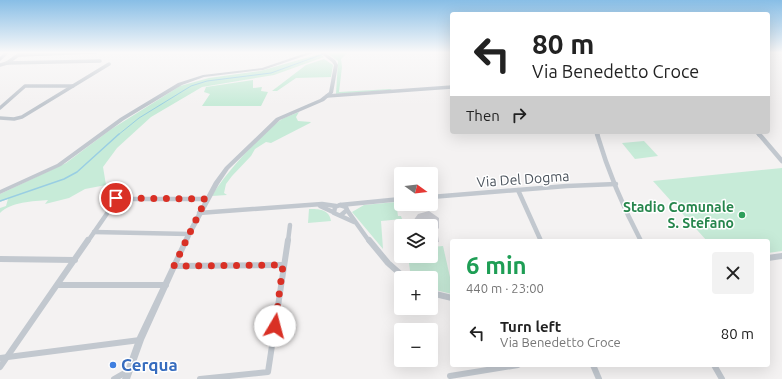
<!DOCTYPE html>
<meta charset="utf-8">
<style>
:root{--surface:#fff;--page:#f2f2f2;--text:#222;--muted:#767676}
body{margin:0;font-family:Ubuntu,sans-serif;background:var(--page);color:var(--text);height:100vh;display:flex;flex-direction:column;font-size:15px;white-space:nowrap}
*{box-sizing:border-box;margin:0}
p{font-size:13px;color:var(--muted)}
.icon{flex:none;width:22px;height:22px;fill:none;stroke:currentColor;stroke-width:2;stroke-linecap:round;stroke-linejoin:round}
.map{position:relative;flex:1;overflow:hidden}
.panel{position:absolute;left:450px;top:239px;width:320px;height:128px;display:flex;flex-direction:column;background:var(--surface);border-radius:4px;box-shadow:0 4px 16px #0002}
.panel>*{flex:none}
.guide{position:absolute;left:450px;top:12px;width:320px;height:122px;border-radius:4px;box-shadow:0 4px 16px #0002;background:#fff;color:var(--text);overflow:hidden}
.needle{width:26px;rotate:105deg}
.buttons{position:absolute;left:394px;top:167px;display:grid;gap:8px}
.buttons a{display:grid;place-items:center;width:44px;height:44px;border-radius:4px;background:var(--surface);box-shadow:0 4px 16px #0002;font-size:20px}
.pin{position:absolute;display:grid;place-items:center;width:34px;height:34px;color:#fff;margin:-17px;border:2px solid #fff;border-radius:50%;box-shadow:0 1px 4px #0007}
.me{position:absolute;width:44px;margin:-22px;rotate:8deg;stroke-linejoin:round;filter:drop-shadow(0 0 3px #0008)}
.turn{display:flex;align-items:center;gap:14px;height:84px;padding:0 16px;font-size:18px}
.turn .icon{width:52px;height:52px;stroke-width:2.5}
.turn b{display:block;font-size:28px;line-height:34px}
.then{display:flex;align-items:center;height:38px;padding:0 16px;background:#0003;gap:8px;font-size:15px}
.round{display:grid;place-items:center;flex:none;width:42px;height:42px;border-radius:4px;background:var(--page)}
.headline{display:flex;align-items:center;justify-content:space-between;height:68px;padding:0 16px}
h1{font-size:24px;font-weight:600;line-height:30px;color:#1e9e55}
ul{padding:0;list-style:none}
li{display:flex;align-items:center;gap:12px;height:52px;padding:0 16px}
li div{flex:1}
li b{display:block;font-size:15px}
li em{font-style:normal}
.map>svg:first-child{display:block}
.green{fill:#c7ebd8}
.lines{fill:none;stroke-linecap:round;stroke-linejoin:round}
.stream-far1{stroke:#99cee3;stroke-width:1}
.stream{stroke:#99cee3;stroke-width:1.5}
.building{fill:#cdced4}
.minor-far2{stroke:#c2c8cf;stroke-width:3.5}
.minor-far1{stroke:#c2c8cf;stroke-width:4.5}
.minor{stroke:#c2c8cf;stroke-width:6}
.tertiary{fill:#c2c8cf;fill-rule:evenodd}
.secondary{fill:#c2c9d3;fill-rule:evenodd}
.route{stroke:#d93025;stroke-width:7;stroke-dasharray:0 12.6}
.leisure-dot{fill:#2e9e5b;stroke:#fff;stroke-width:1.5}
.shop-dot{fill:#3f7fe0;stroke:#fff;stroke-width:1.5}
.labels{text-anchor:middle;stroke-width:3;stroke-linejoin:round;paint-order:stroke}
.street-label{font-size:14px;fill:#4c545d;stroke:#fff}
.leisure-label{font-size:14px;font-weight:bold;fill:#27864d;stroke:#fff;text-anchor:end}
.near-shop-label{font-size:17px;font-weight:bold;fill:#366cbe;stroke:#fff;text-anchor:start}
</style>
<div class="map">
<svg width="782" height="379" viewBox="0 0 782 379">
<rect width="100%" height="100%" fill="#f4f2f2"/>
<g class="green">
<path d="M325 52H348L341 59 342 67 339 92 390 89 392 90 336 94 338 61Z"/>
<path d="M320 54 324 57 274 75 202 87 151 117 117 148 103 167 106 185 85 189 69 198 45 204 48 200C33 201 11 202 0 213V208L6 206 8 199 0 202V194L66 163 110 130 180 86 209 78 260 71Z"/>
<path d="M324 59 333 65 331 77 296 78 277 91H272L306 65Z"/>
<path d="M253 80V88L262 87 261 91 268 92 261 106H202L210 94 204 92 206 87Z"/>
<path d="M299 112 296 117 298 121 311 122 310 123 271 143 266 142 255 149 251 156 232 176 226 184 224 193 227 195 212 196C222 177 266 128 284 118 289 116 294 114 299 112Z"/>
<path d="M644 141 658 156 635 159 622 143Z"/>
<path d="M782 168V251L768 253V241H707L653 181Z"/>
<path d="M396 202 398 216H401L402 219 381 221 383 249 352 212 364 205Z"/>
<path d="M309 209C319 209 329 209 331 221L308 223Z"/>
<path d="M443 246 452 286V294L431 289V278H411L408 256H431V247Z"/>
</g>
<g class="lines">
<path class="stream-far1" d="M118 135 139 118 191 86 207 81 271 73 329 52"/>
<path class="stream" d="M0 201 64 179 77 172 119 134"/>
</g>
<path class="building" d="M429 211 439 218V228L431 236H438L439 242 431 243V226L415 225 413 221 418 214Z"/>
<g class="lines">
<g class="minor-far2">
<path d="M19 55 96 52"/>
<path d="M7 63 100 61"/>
<path d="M0 65 7 63 21 53"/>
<path d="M327 96 452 87"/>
<path d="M0 108 25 86H73"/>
<path d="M0 118 14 119 22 117 109 64"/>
<path d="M597 132 598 135"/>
<path d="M757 132 759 135"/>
</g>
<g class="minor-far1">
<path d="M597 134C608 171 623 207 641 241"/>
<path d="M759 134 782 161"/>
<path d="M518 190 541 241"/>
<path d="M431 197 567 186 616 184"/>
<path d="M340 205 401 199"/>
<path d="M320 206 333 212"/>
<path d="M347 210 369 241"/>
<path d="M199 213 322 204 336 206"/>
<path d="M341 215 347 210 346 207 340 205 335 207 334 213 354 222"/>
<path d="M94 232 189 234"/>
<path d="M88 241 117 199H206"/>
<path d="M288 241 290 225"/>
</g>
<g class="minor">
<path d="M369 240 388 263 405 278"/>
<path d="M768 258 782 256"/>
<path d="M0 259 75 260"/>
<path d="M174 266 283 265"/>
<path d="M58 285H166"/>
<path d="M431 293 452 298"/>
<path d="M0 358 140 340"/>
<path d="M593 365 599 379"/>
<path d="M714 365 722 379"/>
<path d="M0 367 88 240"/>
<path d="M450 376 518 365"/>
<path d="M114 379 128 371"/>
<path d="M200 379 268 372 288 240"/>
</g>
<g class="tertiary">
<path d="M309 52H316L263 70 204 77 182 85 124 120 61 166 0 194V190L57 164 120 118 178 83 203 75 262 68Z"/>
<path d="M319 52H324L335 60 338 65 333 93 324 101 280 120 229 169 219 184 192 234 144 340 130 379H122L137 337 186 234 214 182 225 167 276 118 320 99 329 92 334 65 332 62Z"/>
</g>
<path class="secondary" d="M5 52H10L0 61V57Z"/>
</g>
<linearGradient id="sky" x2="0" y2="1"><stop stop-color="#88bee6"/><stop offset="0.5" stop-color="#faf9f9"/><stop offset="1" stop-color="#faf9f9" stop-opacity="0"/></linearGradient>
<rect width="782" height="105" fill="url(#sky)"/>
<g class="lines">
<path class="route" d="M116 198 206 199 174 266 283 265 275 326"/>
</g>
<circle class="leisure-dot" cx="742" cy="215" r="4"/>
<circle class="shop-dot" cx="113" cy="365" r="4"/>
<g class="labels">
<g class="street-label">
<text transform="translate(523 179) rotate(-4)" y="5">Via Del Dogma</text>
</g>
<g class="leisure-label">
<text x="734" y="212">Stadio Comunale<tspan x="734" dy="16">S. Stefano</tspan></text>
</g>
<g class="near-shop-label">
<text x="121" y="371">Cerqua</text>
</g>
</g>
</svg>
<div class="buttons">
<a><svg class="needle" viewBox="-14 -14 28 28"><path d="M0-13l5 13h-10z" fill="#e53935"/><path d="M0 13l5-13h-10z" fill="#767676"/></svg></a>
<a><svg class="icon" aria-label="layers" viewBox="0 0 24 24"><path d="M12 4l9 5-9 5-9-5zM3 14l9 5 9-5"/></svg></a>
<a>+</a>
<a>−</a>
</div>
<div class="pin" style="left:116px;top:198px;background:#d93025"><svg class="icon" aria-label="arrive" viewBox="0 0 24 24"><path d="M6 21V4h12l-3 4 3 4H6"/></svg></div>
<svg class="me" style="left:275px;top:326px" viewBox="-20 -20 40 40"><circle r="19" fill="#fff"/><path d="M0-13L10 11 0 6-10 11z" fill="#d93025"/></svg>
<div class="guide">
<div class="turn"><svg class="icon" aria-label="left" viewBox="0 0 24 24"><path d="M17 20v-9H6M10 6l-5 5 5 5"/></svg><div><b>80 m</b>Via Benedetto Croce</div></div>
<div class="then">Then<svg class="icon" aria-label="right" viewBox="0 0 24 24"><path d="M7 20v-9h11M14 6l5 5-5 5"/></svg></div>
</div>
<section class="panel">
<div class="headline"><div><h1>6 min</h1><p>440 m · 23:00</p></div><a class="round"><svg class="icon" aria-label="close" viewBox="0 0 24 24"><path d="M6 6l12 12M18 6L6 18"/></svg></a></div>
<ul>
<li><svg class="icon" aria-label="left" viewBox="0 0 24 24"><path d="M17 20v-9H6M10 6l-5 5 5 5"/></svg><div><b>Turn left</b><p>Via Benedetto Croce</p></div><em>80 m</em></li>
</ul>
</section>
</div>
